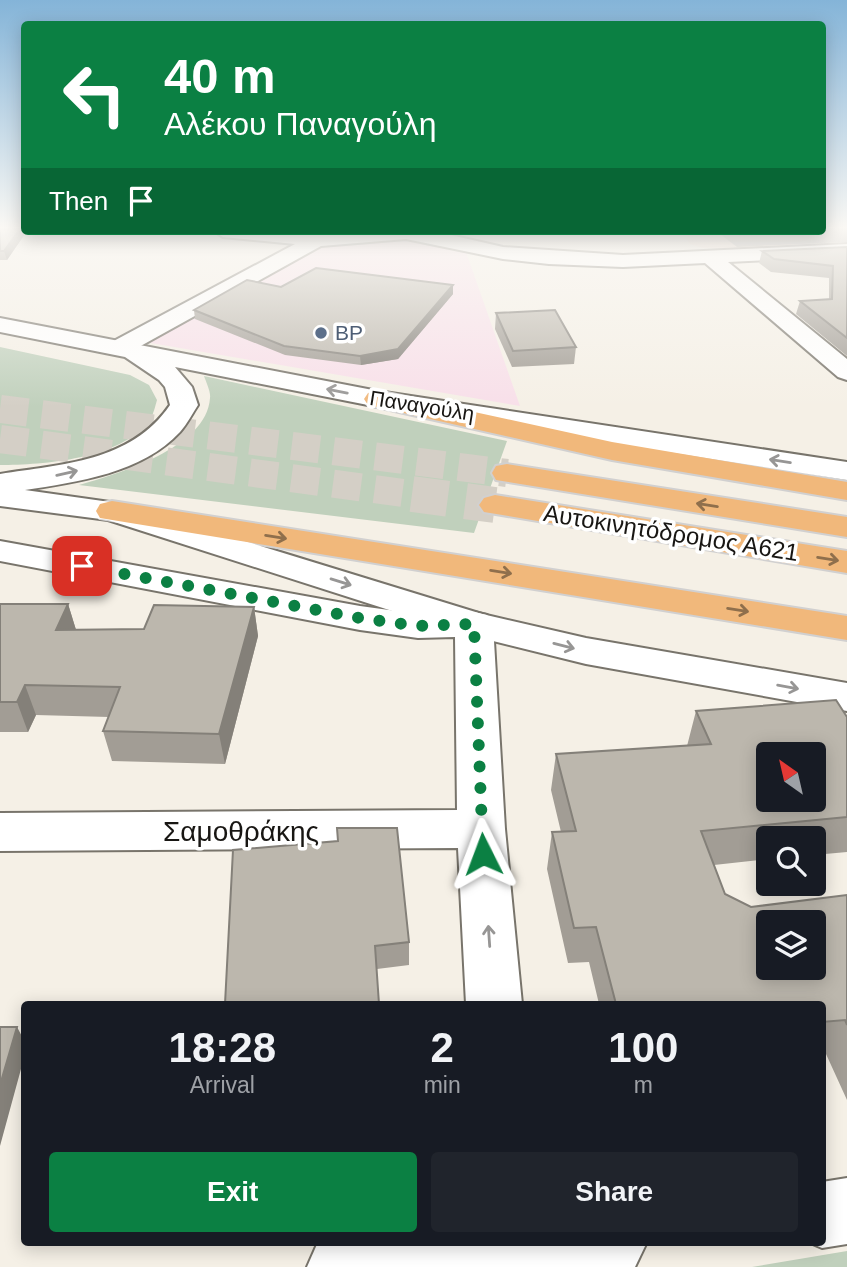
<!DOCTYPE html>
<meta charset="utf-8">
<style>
:root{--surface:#171b24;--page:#20242c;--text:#f1f3f6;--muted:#9ea1a6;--accent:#0b8043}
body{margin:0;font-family:Helvetica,sans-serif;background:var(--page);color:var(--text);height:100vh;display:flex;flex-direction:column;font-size:26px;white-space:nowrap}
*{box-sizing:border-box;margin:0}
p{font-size:23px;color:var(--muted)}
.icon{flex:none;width:38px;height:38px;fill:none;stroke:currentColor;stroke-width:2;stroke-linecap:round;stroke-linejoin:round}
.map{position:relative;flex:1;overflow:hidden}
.side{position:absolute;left:21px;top:1001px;width:805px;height:245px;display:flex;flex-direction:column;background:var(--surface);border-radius:7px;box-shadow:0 4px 18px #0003}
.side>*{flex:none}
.guide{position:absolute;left:21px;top:21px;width:805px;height:214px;border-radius:7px;box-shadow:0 4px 18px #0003;background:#0b8043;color:#fff;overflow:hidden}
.needle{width:46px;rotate:326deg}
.controls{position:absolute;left:756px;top:742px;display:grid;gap:14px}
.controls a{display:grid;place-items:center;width:70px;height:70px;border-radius:7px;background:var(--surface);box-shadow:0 4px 18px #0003;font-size:35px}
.pin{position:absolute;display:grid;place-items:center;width:60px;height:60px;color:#fff;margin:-30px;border-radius:14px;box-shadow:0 4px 10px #0006}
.me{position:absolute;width:77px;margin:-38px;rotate:357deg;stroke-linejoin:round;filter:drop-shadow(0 0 5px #0008)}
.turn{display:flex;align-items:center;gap:24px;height:147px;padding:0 28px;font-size:32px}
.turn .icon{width:91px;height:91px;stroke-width:2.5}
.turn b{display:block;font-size:49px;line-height:60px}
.then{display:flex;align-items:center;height:66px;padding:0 28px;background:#0003;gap:14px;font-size:26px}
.eta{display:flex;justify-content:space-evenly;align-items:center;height:119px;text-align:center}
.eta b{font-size:42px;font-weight:600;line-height:49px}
.cta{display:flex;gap:14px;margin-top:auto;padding:14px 28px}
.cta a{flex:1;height:80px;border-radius:7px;background:var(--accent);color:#fff;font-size:28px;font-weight:600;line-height:80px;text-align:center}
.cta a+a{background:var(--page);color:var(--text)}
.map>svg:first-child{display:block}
.commercial{fill:#f8dfe9}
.education{fill:#f8e2d5}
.green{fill:#c0d0bc}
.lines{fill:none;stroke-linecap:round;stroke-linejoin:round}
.highway-tunnel-far1{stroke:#d4cfc6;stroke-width:28;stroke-dasharray:28 14;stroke-linecap:butt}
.highway-tunnel{stroke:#d4cfc6;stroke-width:36;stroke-dasharray:36 18;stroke-linecap:butt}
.street-casing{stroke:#78746b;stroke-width:4}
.secondary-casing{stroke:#78746b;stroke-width:4}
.highway-casing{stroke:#d1d0d0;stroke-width:4}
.street{fill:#fff;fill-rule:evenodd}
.secondary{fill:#fff;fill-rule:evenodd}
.highway{fill:#f1b87b;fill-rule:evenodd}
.wall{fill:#a29d95}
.shaded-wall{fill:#848079}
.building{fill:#bcb7ad;stroke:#848079;stroke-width:2;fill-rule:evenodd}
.oneway{stroke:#979695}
.oneway2{stroke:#8f6f4c}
.route{stroke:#0b8043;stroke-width:12;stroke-dasharray:0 21.6}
.service-dot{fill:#5c6f8a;stroke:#fff;stroke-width:2.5}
.labels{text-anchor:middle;stroke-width:7;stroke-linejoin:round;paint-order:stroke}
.far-service-label{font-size:21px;fill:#4e5e75;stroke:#fff;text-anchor:start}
.far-street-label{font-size:21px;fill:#181613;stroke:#fff}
.street-label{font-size:24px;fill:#181613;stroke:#fff}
.near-street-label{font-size:28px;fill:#181613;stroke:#fff}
</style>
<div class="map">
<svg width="847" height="1267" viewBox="0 0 847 1267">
<rect width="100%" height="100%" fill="#f5f0e6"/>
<path class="commercial" d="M399 235 465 249 520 406 139 341 312 241Z"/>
<path class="education" d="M681 231H822L847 239 751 249 703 248 690 244Z"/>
<g class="green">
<path d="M0 347 130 375 149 385 157 400C155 407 153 416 149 421 120 459 44 465 0 465Z"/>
<path d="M204 376 507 441 474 533 79 485C117 474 207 448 210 398 211 392 206 382 204 376Z"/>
<path d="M847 1251V1267H752Z"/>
</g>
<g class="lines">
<g class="highway-tunnel-far1">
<path d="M0 409 507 473"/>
<path d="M0 439 425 496"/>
</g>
<path class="highway-tunnel" d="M412 494 495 505"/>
<g class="street-casing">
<g id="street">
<path d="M214 231 313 234 433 231 503 247 623 255 847 244V256L728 262 847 359V380L838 377 705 263 623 267 549 264 503 259 406 239 321 246 128 353 119 355 110 353 107 348 110 343 295 244 223 237Z"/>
<path d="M0 541 360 606 418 614 474 612 487 615 493 624 505 829 522 1004H466L458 848 0 851V813L457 810 455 637 418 638 360 630 0 561Z"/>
<path d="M847 1178V1244L822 1248 808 1242H822V1182Z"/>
<path d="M318 1242H647L635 1267H307Z"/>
</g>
</g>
<g class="secondary-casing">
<path id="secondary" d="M0 318 378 391 847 462V480L378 407 175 367 192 387 198 405C192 414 187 424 180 432 142 473 78 482 25 490L124 504 482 614 586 638 847 683V711L586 664 461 633 108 520 0 506V474C62 464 131 462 170 405L165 387 159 380 125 357 0 332Z"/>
</g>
<g class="highway-casing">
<g id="highway">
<path d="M378 391 612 442 847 482V500L612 460 368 405 364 399 368 393Z"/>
<path d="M507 464 847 517V537L496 480 492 473 496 466Z"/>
<path d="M495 495 847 551V573L484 512 479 505 484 498Z"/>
<path d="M112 501 847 616V640L100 518 96 511 100 504Z"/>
</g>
</g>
<use href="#street" class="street"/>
<use href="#secondary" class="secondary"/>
<use href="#highway" class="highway"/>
</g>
<g class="wall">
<path d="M0 229 27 231 7 260H0Z"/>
<path d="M847 229V242L737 247 716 231H822Z"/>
<path d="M847 247V356L796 314 800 301 829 300V278L771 272 759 263 762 251Z"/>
<path d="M281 287 453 294 398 359 361 365 285 355 195 319 194 310Z"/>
<path d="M496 313 576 347 574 364 512 367 495 329Z"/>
<path d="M0 604H68L76 630 144 629 254 607 258 636 225 764 112 761 103 731 109 717 36 715 28 732H0Z"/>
<path d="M696 711 847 717V852L814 855V838H768V859L714 865 725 894 751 907 847 895V1100L826 1054 822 1055V1004H599L589 962 568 963 547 869 552 832H561L551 790 556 754 687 746Z"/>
<path d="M233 850 409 942V965L377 969Z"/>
</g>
<g class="shaded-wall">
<path d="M20 229H24V231H27L7 260 4 251Z"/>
<path d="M453 285V294L398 359 361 365 360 356Z"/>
<path d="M68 604 77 633 56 630Z"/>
<path d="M254 607 258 636 225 764 219 734Z"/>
<path d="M25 685 36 715 28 732 17 702Z"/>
<path d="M17 1027 24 1040V1058L0 1146V1085Z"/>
</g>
<g class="building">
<path d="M0 229H20L4 251H0Z"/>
<path d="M822 229H847V230L740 235 734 231H822Z"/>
<path d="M847 247V338L800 301 832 299 833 266 774 259 762 251Z"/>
<path d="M316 268 453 285 398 349 360 356 284 346 194 310 247 280 281 287Z"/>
<path d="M555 310 576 347 513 351 496 313Z"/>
<path d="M0 604H68L56 630 144 629 154 605 254 607 219 734 103 731 120 687 25 685 17 702H0Z"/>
<path d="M836 700 847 717V817L701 831 725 894 751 907 847 895V1025L845 1020 822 1022V1004H616L596 927 574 928 552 832 576 831 556 754 711 744 696 711ZM768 754H814V800H768ZM768 922H814V968H768Z"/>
<path d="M337 828H397L409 942 375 946 379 1004H225L233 850 338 841Z"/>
<path d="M0 1027H17L0 1085Z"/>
</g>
<defs><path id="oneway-shaft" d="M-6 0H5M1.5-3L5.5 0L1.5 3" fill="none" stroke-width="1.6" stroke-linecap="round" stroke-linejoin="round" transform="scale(1.75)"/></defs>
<g class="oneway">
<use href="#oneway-shaft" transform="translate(337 391) rotate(-169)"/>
<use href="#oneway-shaft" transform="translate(780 461) rotate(-171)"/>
<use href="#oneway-shaft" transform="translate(67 473) rotate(-13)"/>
<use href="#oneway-shaft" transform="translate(341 582) rotate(17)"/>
<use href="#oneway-shaft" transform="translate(564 646) rotate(14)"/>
<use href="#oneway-shaft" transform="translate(788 687) rotate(10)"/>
<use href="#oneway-shaft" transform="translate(489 936) rotate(-94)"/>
</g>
<g class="oneway2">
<use href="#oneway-shaft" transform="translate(707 505) rotate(-171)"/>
<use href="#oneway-shaft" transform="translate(276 537) rotate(9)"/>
<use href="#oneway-shaft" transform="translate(828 559) rotate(9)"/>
<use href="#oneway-shaft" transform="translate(501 572) rotate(9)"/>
<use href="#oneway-shaft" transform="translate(738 610) rotate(9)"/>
</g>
<linearGradient id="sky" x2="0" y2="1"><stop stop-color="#84b4d8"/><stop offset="0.56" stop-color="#faf8f4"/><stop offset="1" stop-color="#faf8f4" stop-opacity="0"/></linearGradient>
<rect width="847" height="407" fill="url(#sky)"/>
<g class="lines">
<path class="route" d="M82 566 360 618 418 626 474 624 483 854"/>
</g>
<circle class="service-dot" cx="321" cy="333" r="7"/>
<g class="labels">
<g class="far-service-label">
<text x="335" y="340">BP</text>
</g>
<g class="far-street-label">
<text transform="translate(422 406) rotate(9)" y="7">Παναγούλη</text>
</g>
<g class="street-label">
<text transform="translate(671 533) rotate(9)" y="8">Αυτοκινητόδρομος Α621</text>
</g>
<g class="near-street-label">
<text x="241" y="841">Σαμοθράκης</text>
</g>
</g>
</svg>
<div class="controls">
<a><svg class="needle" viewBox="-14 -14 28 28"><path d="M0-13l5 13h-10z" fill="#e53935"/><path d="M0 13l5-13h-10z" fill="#9ea1a6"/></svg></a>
<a><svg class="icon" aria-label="search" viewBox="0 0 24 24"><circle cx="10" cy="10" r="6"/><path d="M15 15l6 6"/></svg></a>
<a><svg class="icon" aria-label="layers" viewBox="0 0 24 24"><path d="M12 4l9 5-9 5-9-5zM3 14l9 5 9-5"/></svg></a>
</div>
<div class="pin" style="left:82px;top:566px;background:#d93025"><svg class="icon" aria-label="arrive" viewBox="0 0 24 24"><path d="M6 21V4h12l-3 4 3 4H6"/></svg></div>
<svg class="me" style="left:483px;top:854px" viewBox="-20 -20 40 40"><path d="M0-17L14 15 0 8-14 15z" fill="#0b8043" stroke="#fff" stroke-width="4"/></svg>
<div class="guide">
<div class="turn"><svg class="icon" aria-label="left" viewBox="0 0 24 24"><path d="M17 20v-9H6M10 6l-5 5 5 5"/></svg><div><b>40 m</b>Αλέκου Παναγούλη</div></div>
<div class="then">Then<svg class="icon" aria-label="arrive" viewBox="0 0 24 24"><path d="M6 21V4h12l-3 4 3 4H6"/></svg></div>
</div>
<section class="side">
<div class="eta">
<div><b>18:28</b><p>Arrival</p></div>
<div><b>2</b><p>min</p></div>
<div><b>100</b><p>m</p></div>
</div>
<div class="cta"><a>Exit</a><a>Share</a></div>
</section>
</div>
